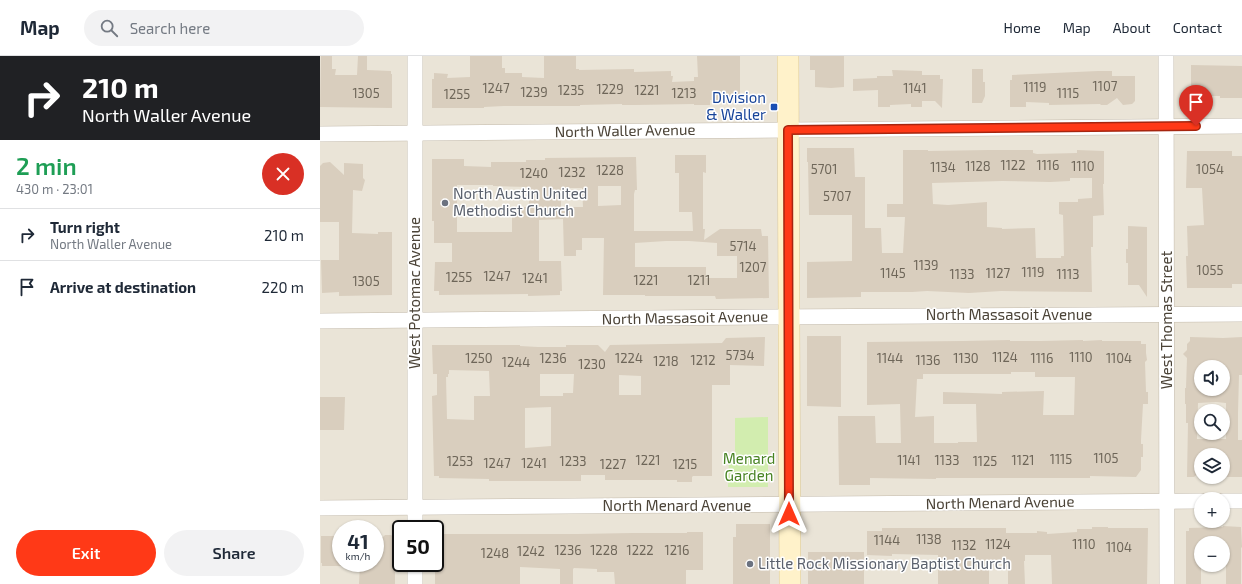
<!DOCTYPE html>
<meta charset="utf-8">
<style>
:root{--surface:#fff;--page:#f2f2f3;--text:#1f2937;--muted:#747a83;--line:#e0e1e3;--accent:#ff3917}
body{margin:0;font-family:"Exo 2",sans-serif;background:var(--page);color:var(--text);height:100vh;display:flex;flex-direction:column;font-size:15px;white-space:nowrap}
*{box-sizing:border-box;margin:0}
p{font-size:13px;color:var(--muted)}
.icon{flex:none;width:22px;height:22px;fill:none;stroke:currentColor;stroke-width:2;stroke-linecap:round;stroke-linejoin:round}
.map{position:relative;flex:1;overflow:hidden}
.details{display:flex;flex-direction:column;background:var(--surface);width:320px}
.details>*{flex:none}
.hud{background:#202124;color:#fff;overflow:hidden}
.controls{position:absolute;left:874px;top:304px;display:grid;gap:8px}
.controls a{display:grid;place-items:center;width:36px;height:36px;border-radius:50%;background:var(--surface);box-shadow:0 1px 3px #0004;font-size:20px}
.speed{position:absolute;left:12px;top:464px;display:flex;gap:8px;font-size:20px;font-weight:700;text-align:center}
.speed>*{display:grid;place-content:center;width:52px;height:52px;border-radius:50%;background:var(--surface);box-shadow:0 1px 3px #0004;line-height:1}
.speed small{font-size:10px;font-weight:400}
.speed .limit{border:2px solid #111;border-radius:6px;background:#fff;color:#111}
.pin{position:absolute;display:grid;place-items:center;width:34px;height:34px;color:#fff;margin:-41px -17px;border-radius:50% 50% 50% 0;rotate:-45deg;box-shadow:0 0 4px #0007}
.pin .icon{rotate:45deg}
.me{position:absolute;width:44px;margin:-22px;rotate:0deg;stroke-linejoin:round;filter:drop-shadow(0 0 3px #0008)}
.turn{display:flex;align-items:center;gap:14px;height:84px;padding:0 16px;font-size:18px}
.turn .icon{width:52px;height:52px;stroke-width:2.5}
.turn b{display:block;font-size:28px;line-height:34px}
.round{display:grid;place-items:center;flex:none;width:42px;height:42px;border-radius:21px;background:var(--page)}
.headline{display:flex;align-items:center;justify-content:space-between;height:68px;padding:0 16px}
h1{font-size:24px;font-weight:600;line-height:30px;color:#1e9e55}
.cta{display:flex;gap:8px;margin-top:auto;padding:8px 16px}
.cta a{flex:1;height:46px;border-radius:24px;background:var(--accent);color:#fff;font-size:16px;font-weight:600;line-height:46px;text-align:center}
.cta a+a{background:var(--page);color:var(--text)}
ul{padding:0;list-style:none}
li{display:flex;align-items:center;gap:12px;height:52px;padding:0 16px;border-top:1px solid var(--line)}
li div{flex:1}
li b{display:block;font-size:15px}
li em{font-style:normal}
header{display:flex;align-items:center;gap:24px;box-sizing:border-box;height:56px;padding:0 20px;background:var(--surface);border-bottom:1px solid var(--line)}
header strong{font-size:19px}
nav{display:flex;gap:22px;margin-inline-start:auto;font-size:14px}
.search{width:280px;height:36px;background:var(--page);display:flex;align-items:center;gap:10px;box-sizing:border-box;padding:0 14px;border-radius:22px;color:var(--muted);font-size:15px}
main{display:flex;flex:1;min-height:0}
.map>svg:first-child{display:block}
.residential{fill:#eae4d7;fill-rule:evenodd}
.green{fill:#d2edaf}
.building{fill:#d9cebe;fill-rule:evenodd}
.lines{fill:none;stroke-linecap:round;stroke-linejoin:round}
.minor-casing{stroke:#c3baab;stroke-width:16}
.secondary-casing{stroke:#dac795;stroke-width:22}
.minor{stroke:#fff;stroke-width:15}
.secondary{stroke:#fff2ca;stroke-width:21}
.route-casing{stroke:#a6250f;stroke-width:10}
.route{stroke:#ff3917;stroke-width:7}
.transit-dot{fill:#1a4fb4;stroke:#fff;stroke-width:1.5}
.worship-dot{fill:#6b7280;stroke:#fff;stroke-width:1.5}
.labels{text-anchor:middle;stroke-width:3;stroke-linejoin:round;paint-order:stroke}
.number-label{font-size:13px;fill:#6e6659}
.transit-label{font-size:15px;fill:#164399;stroke:#fff;text-anchor:end}
.street-label{font-size:15px;fill:#4b4337;stroke:#fff}
.worship-label{font-size:15px;fill:#5b616d;stroke:#fff;text-anchor:start}
.park-label{font-size:15px;fill:#488323;stroke:#fff}
</style>
<header>
<strong>Map</strong>
<div class="search"><svg class="icon" aria-label="search" viewBox="0 0 24 24"><circle cx="10" cy="10" r="6"/><path d="M15 15l6 6"/></svg>Search here</div>
<nav><a>Home</a><a>Map</a><a>About</a><a>Contact</a></nav>
</header>
<main>
<section class="details">
<div class="hud">
<div class="turn"><svg class="icon" aria-label="right" viewBox="0 0 24 24"><path d="M7 20v-9h11M14 6l5 5-5 5"/></svg><div><b>210 m</b>North Waller Avenue</div></div>
</div>
<div class="headline"><div><h1>2 min</h1><p>430 m · 23:01</p></div><a class="round" style="background:#d93025;color:#fff"><svg class="icon" aria-label="close" viewBox="0 0 24 24"><path d="M6 6l12 12M18 6L6 18"/></svg></a></div>
<ul>
<li><svg class="icon" aria-label="right" viewBox="0 0 24 24"><path d="M7 20v-9h11M14 6l5 5-5 5"/></svg><div><b>Turn right</b><p>North Waller Avenue</p></div><em>210 m</em></li>
<li><svg class="icon" aria-label="arrive" viewBox="0 0 24 24"><path d="M6 21V4h12l-3 4 3 4H6"/></svg><div><b>Arrive at destination</b></div><em>220 m</em></li>
</ul>
<div class="cta"><a>Exit</a><a>Share</a></div>
</section>
<div class="map">
<svg width="922" height="528" viewBox="0 0 922 528">
<rect width="100%" height="100%" fill="#f6f2e9"/>
<path class="residential" d="M0 0H922V528H0ZM881 311H903V333H881ZM881 355H903V377H881ZM881 399H903V421H881ZM881 443H903V465H881ZM21 473H55V507H21ZM81 473H115V507H81ZM881 487H903V509H881Z"/>
<path class="green" d="M448 361V431H408L409 399H415V362Z"/>
<g class="building">
<path d="M1 0H12V13H16L15 19H37L38 0H47V14L71 15V18H72V52L0 51Z"/>
<path d="M150 0H182V12H185V17H202V21L224 22V0H256V13H259V14L314 13V16L351 15V20H353L352 26 374 25V21H378L377 0H420V45L390 44V49H374V48L315 49H302V48L260 49V50H184L164 51V52H112V23H114V17L128 18 127 22 150 21Z"/>
<path d="M490 0H524V31L511 32 495 31V14H490Z"/>
<path d="M871 9 922 10V42H900V40H871Z"/>
<path d="M652 13H663V26H665V40L662 47H652Z"/>
<path d="M572 14 602 15V19H620V23H623L622 52 615 45H602V51H591V48L570 49V51H558V34L533 35V23L557 22V20H573Z"/>
<path d="M778 15H792V20H815V45L812 48 803 49 797 42 787 49H781L780 48 729 49V47L706 46V51H690V24H692V19Z"/>
<path d="M487 92H534L535 121H545V172H561L562 197H583L585 161H567V148H583V94H608V95L669 94H713V97L717 98 757 97V94L784 95V128H783L784 159 773 160V191H771L772 236 681 235 649 237 607 235 592 236H541V241L487 242V206L532 205V159H489L488 106H487ZM750 122H772V142L758 143V146H739V158L743 159 744 200H741V202H716L715 172 682 173V172L667 171V146L628 149 613 148 612 127 682 125 730 126 750 125Z"/>
<path d="M867 95H912V100H922V228H912V232H867L866 200H868L867 170 884 169 882 132H866Z"/>
<path d="M355 99H386V117L383 116V173H385L384 184 400 173H441L442 180H448L449 242 396 243 395 240H325V239H283L284 182H262V194H256V200H244L243 163 219 164V205H241L242 235H240V239L208 240V238L119 239V235H114L115 206H132V187H114V165H112V103H144V110L171 111V106H206V104H225V102L316 101 317 134H315L314 138V175H373L372 156H359V117H355ZM137 129H173V130L209 131V151H192V176H137ZM278 130H301V149L278 150ZM241 132H262L263 151H241ZM346 185H369L397 187V200H417V222H386V211H315V187Z"/>
<path d="M10 106 24 119V107L43 108V122L45 124 42 135 33 134 32 177 58 178V176H72V239L19 240V236L2 237 1 204H19V166H0V110L3 107Z"/>
<path d="M808 170 827 171V241L819 229H808V207H806V193H808Z"/>
<path d="M487 280H521V351L487 350Z"/>
<path d="M445 281 444 310 410 309V329H392V420H373L372 421V426H357V424H285V419H261V425H169V423L119 422V420H114L112 340 117 339V318H113L112 289H200V290L218 291H246V289H278L285 296 290 289 402 287 406 282ZM129 314 169 315 170 340H154V364L127 363 126 321H128V318H129ZM220 318H254L253 337H243V340H220ZM299 319 321 320V339H299ZM231 351V390L205 392V352Z"/>
<path d="M870 281 903 282 922 281V319H919L918 357V384H922V421H903V399H881L880 416 874 421H867L868 367H866V348H865V332H866L867 302 863 298 867 294V288L870 285ZM880 311H903V333H879ZM896 346 906 347V383H877L878 347Z"/>
<path d="M690 284V285H721L763 284V285L782 284V285H821V288H826V297L827 304 825 306 826 336H828V348H823L821 384V388H823V401H821V414L816 421 770 420V422H616V423L550 422V429H519L518 360H555L556 387H581L580 348 547 349V286L643 285ZM691 316H715V321H755L754 359H723L724 335 682 336V338L623 336V348H656L657 386H638V387H614V360L595 361 597 323H603V318H691Z"/>
<path d="M0 341H25L24 374H0Z"/>
<path d="M416 468H450V528H413V481H416Z"/>
<path d="M903 470 921 471 922 491 921 492V528H906V495L903 494V487H881V528H866V475H869V472L903 471Z"/>
<path d="M772 471H788V472H828L827 528H732L731 499H705V505H704L705 528H688V506H669V528H618V499L572 498V500L547 499V475H562V472H686V477H717V475L727 476V478L757 476V473H772Z"/>
<path d="M367 476H383V514H366V528H295L294 516H277V513L254 512 253 513V528H240V513L200 511V528H115V478H258L312 477H367Z"/>
<path d="M65 479H71L75 482V528H39L40 507H55V484H59V481H63Z"/>
<path d="M1 480H21V510H2V507H1Z"/>
<rect x="488" y="496" width="56" height="32"/>
</g>
<g class="lines">
<g class="minor-casing">
<g id="minor">
<path d="M95 0V473"/>
<path d="M846 0 847 528"/>
<path d="M0 78 922 70"/>
<path d="M0 265 451 261 922 258"/>
<path d="M903 445H922"/>
<path d="M0 452 881 445"/>
<path d="M95 507V528"/>
</g>
</g>
<g class="secondary-casing">
<path id="secondary" d="M468 0 470 528"/>
</g>
<use href="#minor" class="minor"/>
<use href="#secondary" class="secondary"/>
</g>
<g class="lines">
<g class="route-casing">
<path id="route" d="M469 458 468 74 876 70"/>
</g>
<use href="#route" class="route"/>
</g>
<rect class="transit-dot" x="450" y="47" width="8" height="8" rx="2"/>
<g class="worship-dot">
<circle cx="125" cy="147" r="4"/>
<circle cx="430" cy="508" r="4"/>
</g>
<g class="labels">
<g class="number-label">
<text x="785" y="35">1107</text>
<text x="715" y="36">1119</text>
<text x="176" y="37">1247</text>
<text x="595" y="37">1141</text>
<text x="290" y="38">1229</text>
<text x="251" y="39">1235</text>
<text x="327" y="39">1221</text>
<text x="214" y="41">1239</text>
<text x="46" y="42">1305</text>
<text x="364" y="42">1213</text>
<text x="748" y="42">1115</text>
<text x="137" y="43">1255</text>
<text x="693" y="114">1122</text>
<text x="728" y="114">1116</text>
<text x="658" y="115">1128</text>
<text x="763" y="115">1110</text>
<text x="623" y="116">1134</text>
<text x="504" y="118">5701</text>
<text x="890" y="118">1054</text>
<text x="290" y="119">1228</text>
<text x="252" y="121">1232</text>
<text x="214" y="122">1240</text>
<text x="517" y="145">5707</text>
<text x="423" y="195">5714</text>
<text x="606" y="214">1139</text>
<text x="433" y="216">1207</text>
<text x="890" y="219">1055</text>
<text x="713" y="221">1119</text>
<text x="573" y="222">1145</text>
<text x="678" y="222">1127</text>
<text x="642" y="223">1133</text>
<text x="748" y="223">1113</text>
<text x="177" y="225">1247</text>
<text x="139" y="226">1255</text>
<text x="215" y="227">1241</text>
<text x="326" y="229">1221</text>
<text x="379" y="229">1211</text>
<text x="46" y="230">1305</text>
<text x="420" y="304">5734</text>
<text x="685" y="306">1124</text>
<text x="761" y="306">1110</text>
<text x="159" y="307">1250</text>
<text x="233" y="307">1236</text>
<text x="309" y="307">1224</text>
<text x="570" y="307">1144</text>
<text x="646" y="307">1130</text>
<text x="722" y="307">1116</text>
<text x="799" y="307">1104</text>
<text x="383" y="309">1212</text>
<text x="608" y="309">1136</text>
<text x="346" y="310">1218</text>
<text x="196" y="311">1244</text>
<text x="272" y="313">1230</text>
<text x="786" y="407">1105</text>
<text x="741" y="408">1115</text>
<text x="328" y="409">1221</text>
<text x="589" y="409">1141</text>
<text x="627" y="409">1133</text>
<text x="703" y="409">1121</text>
<text x="140" y="410">1253</text>
<text x="253" y="410">1233</text>
<text x="665" y="410">1125</text>
<text x="177" y="412">1247</text>
<text x="214" y="412">1241</text>
<text x="293" y="413">1227</text>
<text x="365" y="413">1215</text>
<text x="609" y="488">1138</text>
<text x="567" y="489">1144</text>
<text x="678" y="493">1124</text>
<text x="764" y="493">1110</text>
<text x="644" y="494">1132</text>
<text x="799" y="496">1104</text>
<text x="248" y="499">1236</text>
<text x="284" y="499">1228</text>
<text x="320" y="499">1222</text>
<text x="357" y="499">1216</text>
<text x="211" y="500">1242</text>
<text x="175" y="502">1248</text>
</g>
<g class="transit-label">
<text x="446" y="47">Division<tspan x="446" dy="17">&amp; Waller</tspan></text>
</g>
<g class="street-label">
<text transform="translate(305 75) rotate(-1)" y="5">North Waller Avenue</text>
<text transform="translate(95 237) rotate(-90)" y="5">West Potomac Avenue</text>
<text x="689" y="264">North Massasoit Avenue</text>
<text transform="translate(365 262) rotate(-1)" y="5">North Massasoit Avenue</text>
<text transform="translate(847 264) rotate(-90)" y="5">West Thomas Street</text>
<text transform="translate(680 447) rotate(-1)" y="5">North Menard Avenue</text>
<text x="357" y="455">North Menard Avenue</text>
</g>
<g class="worship-label">
<text x="133" y="143">North Austin United<tspan x="133" dy="17">Methodist Church</tspan></text>
<text x="438" y="513">Little Rock Missionary Baptist Church</text>
</g>
<g class="park-label">
<text x="429" y="408">Menard<tspan x="429" dy="17">Garden</tspan></text>
</g>
</g>
</svg>
<div class="controls">
<a><svg class="icon" aria-label="sound" viewBox="0 0 24 24"><path d="M4 9h4l5-4v14l-5-4H4zM17 9q2 3 0 6"/></svg></a>
<a><svg class="icon" aria-label="search" viewBox="0 0 24 24"><circle cx="10" cy="10" r="6"/><path d="M15 15l6 6"/></svg></a>
<a><svg class="icon" aria-label="layers" viewBox="0 0 24 24"><path d="M12 4l9 5-9 5-9-5zM3 14l9 5 9-5"/></svg></a>
<a>+</a>
<a>−</a>
</div>
<div class="speed"><div>41<small>km/h</small></div><div class="limit">50</div></div>
<div class="pin" style="left:876px;top:70px;background:#d93025"><svg class="icon" aria-label="arrive" viewBox="0 0 24 24"><path d="M6 21V4h12l-3 4 3 4H6"/></svg></div>
<svg class="me" style="left:469px;top:458px" viewBox="-20 -20 40 40"><path d="M0-17L14 15 0 8-14 15z" fill="#ff3917" stroke="#fff" stroke-width="4"/></svg>
</div>
</main>
